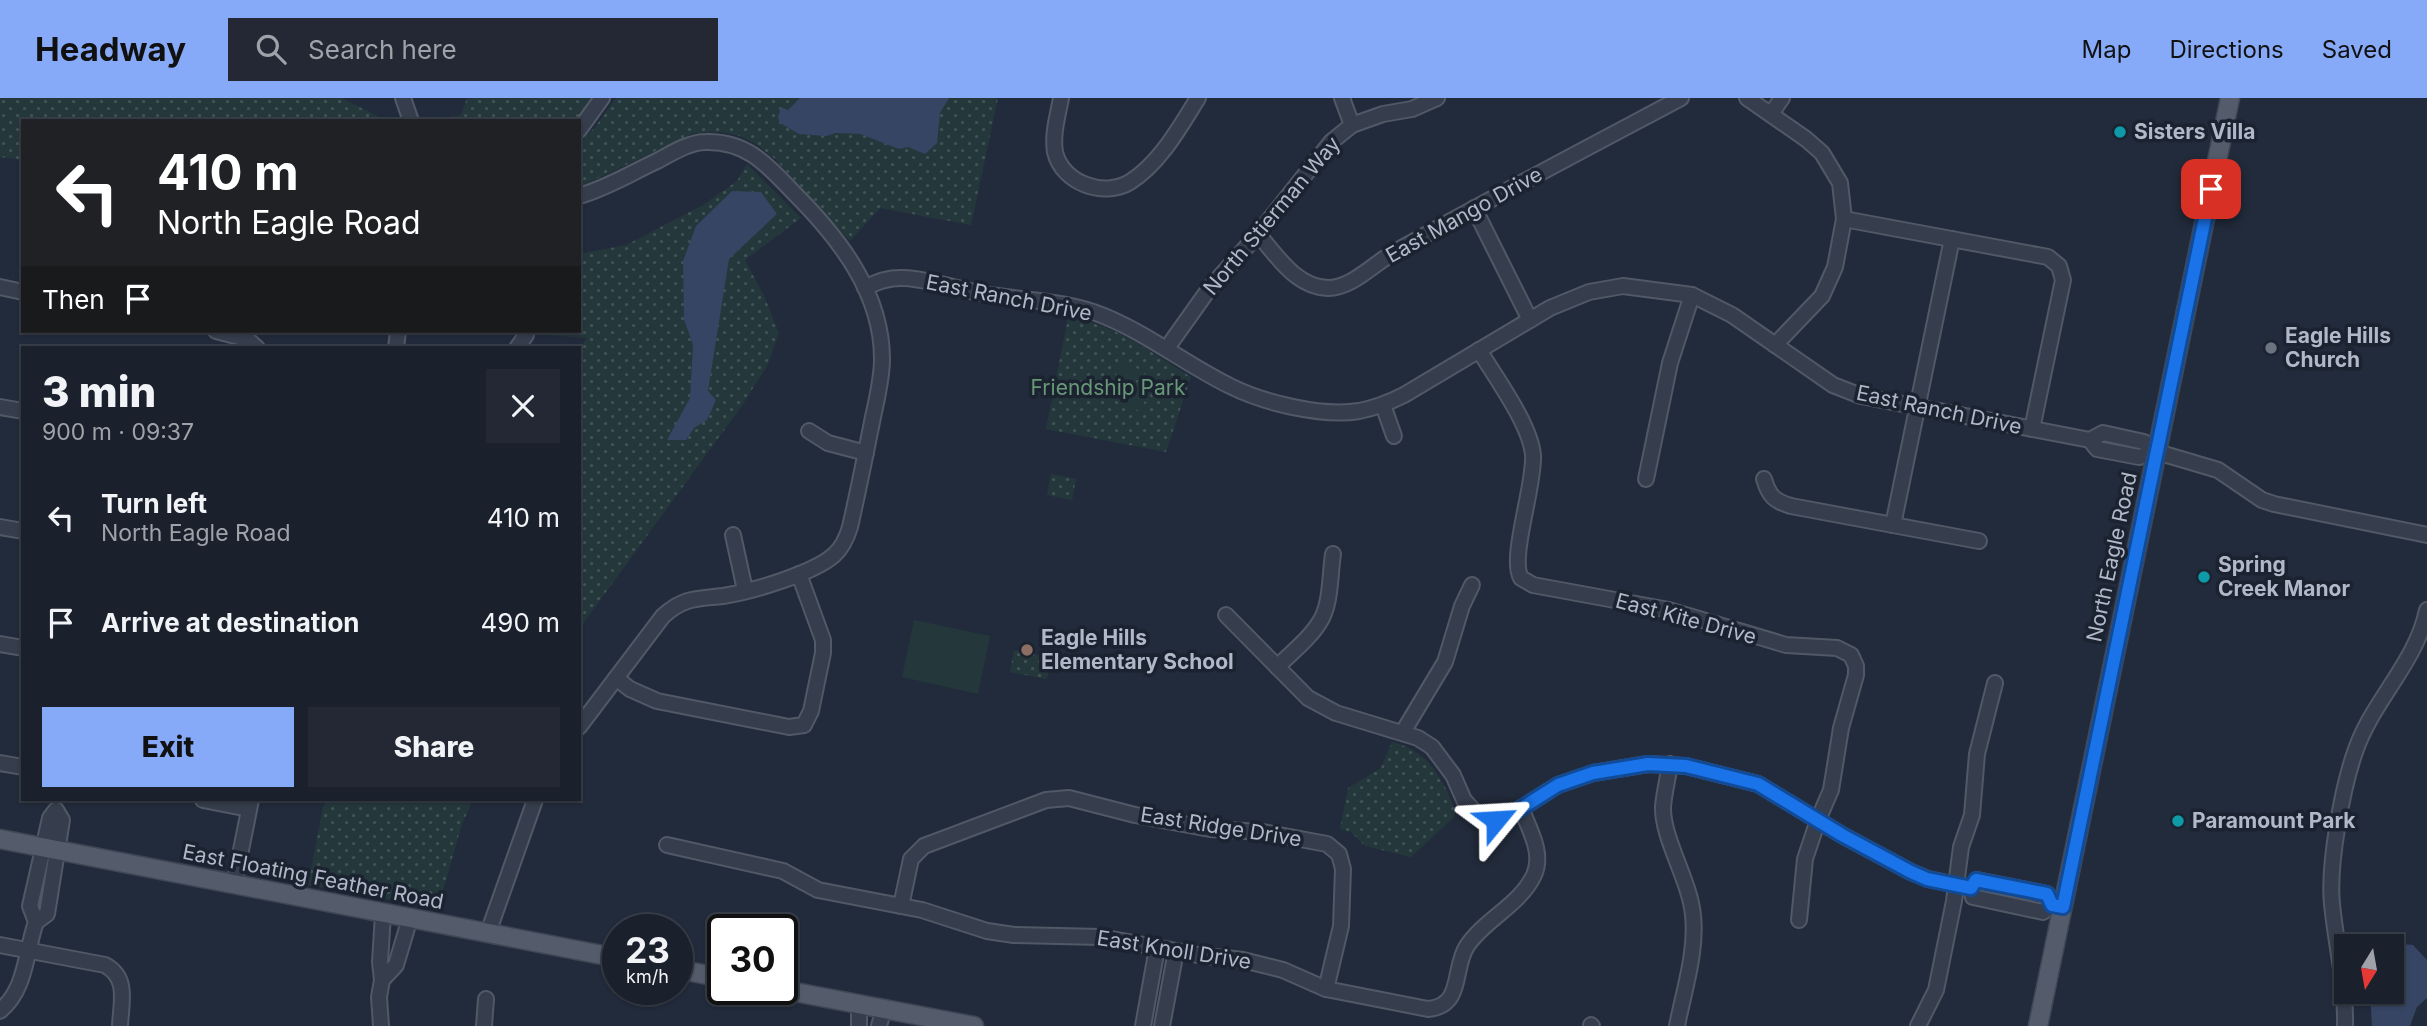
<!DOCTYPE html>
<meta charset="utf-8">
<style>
:root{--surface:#1a202c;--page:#232834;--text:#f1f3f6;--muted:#9fa3a9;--line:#383e48;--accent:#86a9f8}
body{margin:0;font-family:Inter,sans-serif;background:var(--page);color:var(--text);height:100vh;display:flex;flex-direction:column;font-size:26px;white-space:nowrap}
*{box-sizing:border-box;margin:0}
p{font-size:23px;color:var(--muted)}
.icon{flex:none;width:38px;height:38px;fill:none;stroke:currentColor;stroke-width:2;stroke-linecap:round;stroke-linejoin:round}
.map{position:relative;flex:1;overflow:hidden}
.drawer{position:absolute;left:21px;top:248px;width:560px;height:455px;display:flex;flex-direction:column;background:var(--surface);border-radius:0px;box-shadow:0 2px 5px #0004,0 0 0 2px var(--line)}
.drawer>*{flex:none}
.top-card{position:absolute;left:21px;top:21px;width:560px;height:214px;border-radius:0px;box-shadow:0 2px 5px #0004,0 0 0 2px var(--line);background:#202124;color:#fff;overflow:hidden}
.needle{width:46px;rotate:191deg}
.tools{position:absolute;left:2334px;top:836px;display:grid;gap:14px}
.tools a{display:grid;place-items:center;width:70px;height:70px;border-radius:0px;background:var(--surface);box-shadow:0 2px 5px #0004,0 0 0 2px var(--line);font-size:35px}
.speed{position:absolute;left:602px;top:816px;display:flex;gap:14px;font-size:35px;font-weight:700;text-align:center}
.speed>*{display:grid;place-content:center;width:91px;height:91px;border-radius:50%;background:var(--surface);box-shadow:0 2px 5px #0004,0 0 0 2px var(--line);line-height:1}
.speed small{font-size:18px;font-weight:400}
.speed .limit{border:4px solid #111;border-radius:10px;background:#fff;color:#111}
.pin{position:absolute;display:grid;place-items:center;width:60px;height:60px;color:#fff;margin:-30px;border-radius:14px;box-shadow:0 4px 10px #0006}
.me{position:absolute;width:77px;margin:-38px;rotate:63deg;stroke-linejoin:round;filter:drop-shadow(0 0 5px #0008)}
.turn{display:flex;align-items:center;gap:24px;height:147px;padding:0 21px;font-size:32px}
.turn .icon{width:91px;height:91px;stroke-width:2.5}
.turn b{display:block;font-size:49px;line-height:60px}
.then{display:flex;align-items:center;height:66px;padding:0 21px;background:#0003;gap:14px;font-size:26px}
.round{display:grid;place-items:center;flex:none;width:74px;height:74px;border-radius:0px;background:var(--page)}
.overview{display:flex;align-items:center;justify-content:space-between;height:119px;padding:0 21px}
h1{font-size:42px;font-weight:800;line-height:52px}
.button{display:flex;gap:14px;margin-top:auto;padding:14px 21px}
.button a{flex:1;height:80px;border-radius:0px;background:var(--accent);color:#111;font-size:28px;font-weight:800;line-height:80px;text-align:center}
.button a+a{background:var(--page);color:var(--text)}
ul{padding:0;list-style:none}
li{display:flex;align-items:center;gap:21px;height:105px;padding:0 21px}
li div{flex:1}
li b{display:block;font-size:26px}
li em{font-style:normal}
header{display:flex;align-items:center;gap:42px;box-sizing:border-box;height:98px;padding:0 35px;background:var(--accent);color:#111}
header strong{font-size:33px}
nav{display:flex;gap:38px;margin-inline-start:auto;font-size:24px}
.search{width:490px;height:63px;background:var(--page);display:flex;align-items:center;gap:18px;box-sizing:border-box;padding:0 24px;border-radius:0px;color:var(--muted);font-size:26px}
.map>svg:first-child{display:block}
.grass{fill:url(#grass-dots)}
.garden{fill:#24383c}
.water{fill:#364563}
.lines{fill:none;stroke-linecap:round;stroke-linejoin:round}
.minor-casing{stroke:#515866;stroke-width:18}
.major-casing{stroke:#3f4654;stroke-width:21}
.minor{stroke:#363d4c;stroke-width:14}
.major{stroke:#545c6c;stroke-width:18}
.route-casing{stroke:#114b97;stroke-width:18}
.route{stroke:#1a73e8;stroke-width:12}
.culture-dot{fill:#0f9aa8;stroke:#1b2230;stroke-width:2.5}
.worship-dot{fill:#6b7280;stroke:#1b2230;stroke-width:2.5}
.education-dot{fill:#8d6e63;stroke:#1b2230;stroke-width:2.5}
.labels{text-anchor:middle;stroke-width:7;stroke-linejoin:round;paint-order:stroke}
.poi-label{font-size:21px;font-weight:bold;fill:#b1b8c7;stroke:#1b2230;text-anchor:start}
.street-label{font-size:21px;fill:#b1b8c7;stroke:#1b2230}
.park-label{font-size:21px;fill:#689877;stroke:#1b2230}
</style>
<header>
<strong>Headway</strong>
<div class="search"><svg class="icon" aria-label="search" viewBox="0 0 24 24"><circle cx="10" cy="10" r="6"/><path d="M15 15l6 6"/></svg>Search here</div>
<nav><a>Map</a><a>Directions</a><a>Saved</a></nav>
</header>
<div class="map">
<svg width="2427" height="928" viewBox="0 0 2427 928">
<defs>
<pattern id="grass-dots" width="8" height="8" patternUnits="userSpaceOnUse" patternTransform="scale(1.75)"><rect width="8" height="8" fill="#24383c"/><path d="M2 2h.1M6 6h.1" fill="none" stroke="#415357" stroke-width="1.8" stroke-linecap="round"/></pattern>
</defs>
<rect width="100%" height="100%" fill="#222b3b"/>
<g class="grass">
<path d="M0 0H342L387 23H23V62L0 59Z"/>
<path d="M467 0H592L575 23H429L461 17Z"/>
<path d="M616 0H998L971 127 880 110 850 143 775 61 756 46 740 38 721 34 694 35 579 89V46L595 29Z"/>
<path d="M747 66 801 120 745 162 765 200 779 235 767 268 741 309 579 531V252L587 240 495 233H579V156L626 147 703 107 737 83Z"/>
<path d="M1068 220C1113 224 1153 256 1191 279L1166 354 1046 331Z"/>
<path d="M1051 376 1076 381 1072 402 1047 397Z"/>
<path d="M1014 552 1051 559 1047 581 1010 574Z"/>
<path d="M1392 644C1429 653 1441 679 1455 711V718L1411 759 1365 748 1351 734 1340 731 1348 690 1381 670Z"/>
<path d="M327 702H473L462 726 438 810 308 787 323 709Z"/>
</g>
<g class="garden">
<path d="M1124 263 1138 271 1119 302 1106 293Z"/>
<path d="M1143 275 1157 283 1139 313 1125 305Z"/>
<path d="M914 522 990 538 978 596 902 579Z"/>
</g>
<g class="water">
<path d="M800 0H949L940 15 937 45 925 56 908 49 899 51 860 36 836 35 826 38 799 36 780 25 778 19 781 9 788 12Z"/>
<path d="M732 93 761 94 777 116 729 161 708 293 716 302 707 322 694 330 686 342H667L690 300 693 247 684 221 683 163 696 128Z"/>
<path d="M2367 842 2413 847 2427 862V900L2417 909 2410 928H2372L2370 894H2392V849H2368Z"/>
</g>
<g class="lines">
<g class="minor-casing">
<g id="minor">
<path d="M403 0 411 23"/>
<path d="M1061 0C1058 17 1052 36 1055 54 1062 85 1104 100 1130 84 1160 65 1180 29 1198 0"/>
<path d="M1342 0 1352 27"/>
<path d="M1747 0 1806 41 1822 55 1840 85 1844 121 1835 169 1822 198 1775 247"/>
<path d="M1771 16 1782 0"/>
<path d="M579 32 602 0"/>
<path d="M579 98C607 90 631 75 657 63 672 55 689 44 706 44 748 43 768 68 795 96 839 140 882 195 882 261 882 282 876 304 872 324 865 359 858 394 850 429 847 439 843 449 834 457 814 475 751 494 723 498 697 501 684 499 663 518L579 629"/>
<path d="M1474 110 1530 222"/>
<path d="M1844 121 2048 159 2059 168 2063 182 2032 331"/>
<path d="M1258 136C1277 158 1296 189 1328 190 1352 190 1373 166 1393 155 1488 102 1585 51 1681 0"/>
<path d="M0 189 23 194"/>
<path d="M865 190C872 187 878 183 885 182 909 175 949 189 974 194 1017 203 1064 201 1104 218 1150 237 1187 267 1230 288 1264 305 1322 319 1359 313 1375 310 1390 304 1404 297L1550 210 1589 194 1623 188 1692 197 1732 217 1833 287 1861 298 2090 342 2103 335 2144 344 2157 354 2139 359 2097 351 2090 342"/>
<path d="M216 233 247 241 257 250"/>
<path d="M396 250 398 233"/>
<path d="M517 250 526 237"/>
<path d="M1167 250 1209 191 1258 136 1331 44 1352 27 1383 16 1412 11 1437 0"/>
<path d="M1479 252C1496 280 1530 326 1533 357 1535 387 1509 460 1521 480L1533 487 1669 512 1786 547 1837 550 1851 557 1856 568V577L1841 630 1831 692 1818 722 1805 761 1799 822"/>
<path d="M1383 307 1394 338"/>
<path d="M0 309 23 313"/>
<path d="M809 333 828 345 866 355"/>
<path d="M2157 354 2218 372 2262 402 2274 406 2427 437"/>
<path d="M1646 381 1670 265 1692 197"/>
<path d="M1764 381C1769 398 1774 403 1791 408L1979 443"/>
<path d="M1893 427 1952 141"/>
<path d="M0 429 23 433"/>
<path d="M733 437 745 492"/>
<path d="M1226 517 1308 600 1336 615 1418 640 1432 649 1453 677 1464 702 1479 719 1496 722 1509 718 1558 687 1593 675 1648 666 1686 668 1758 686 1842 737 1911 774 1928 781 1971 790"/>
<path d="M0 546 23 550"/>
<path d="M1277 569C1292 554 1312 539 1322 520 1331 502 1330 476 1333 456"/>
<path d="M616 580 630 591 657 603 789 629 804 627 811 613 823 555V542L799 476"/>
<path d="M1403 634 1445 564 1462 508 1472 487"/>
<path d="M0 665 23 669"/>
<path d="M1670 666C1668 680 1664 695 1663 709 1662 740 1690 783 1693 817 1697 853 1684 892 1677 928"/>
<path d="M203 702 249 711"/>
<path d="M56 712 62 722 47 816 36 824 30 808 50 720Z"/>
<path d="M667 747 783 773 818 792 922 812 987 833 1014 837 1101 839 1198 857 1243 862 1283 872 1326 891 1428 911C1464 908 1452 871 1467 848 1484 822 1520 807 1534 777 1544 755 1529 731 1521 710"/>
<path d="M1977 782 2047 796 2052 807 2043 814 1973 799 1971 790Z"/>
<path d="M234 787 251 702"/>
<path d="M901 808 911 761 924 748 1046 702 1069 700 1135 717 1210 731 1263 734 1327 746 1339 756 1343 771 1341 828 1326 891"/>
<path d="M488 835 535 702"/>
<path d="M0 847 105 867C129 880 121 904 120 928"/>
<path d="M382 882 396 867 410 820"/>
<path d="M859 905V928"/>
<path d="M0 913C27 890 25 855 36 824"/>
<path d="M1591 927 1592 928"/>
<path d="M381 928 379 899 382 882 380 864 383 816"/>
<path d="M484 928 486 901"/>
<path d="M879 928 884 910"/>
<path d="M1143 928 1157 850"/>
<path d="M1162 928 1176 853"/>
<path d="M1918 928 1936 892 1954 803 1961 749 1972 717 1977 656 1995 585"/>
<path d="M2345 928C2346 886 2336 847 2332 806 2328 768 2342 691 2355 654 2372 603 2416 565 2427 512"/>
</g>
</g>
<g class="major-casing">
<g id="major">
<path d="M0 741 618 860"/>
<path d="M677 871 723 880"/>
<path d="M779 891 974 928"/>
<path d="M2038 928 2230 0"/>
</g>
</g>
<use href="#minor" class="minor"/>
<use href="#major" class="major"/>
</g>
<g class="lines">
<g class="route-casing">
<path id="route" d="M1496 722 1509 718 1558 687 1593 675 1648 666 1686 668 1758 686 1842 737 1911 774 1927 781 1971 790 1976 782 2047 796 2052 807 2063 809 2211 91"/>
</g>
<use href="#route" class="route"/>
</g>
<g class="culture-dot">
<circle cx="2120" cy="34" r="7"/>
<circle cx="2204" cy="479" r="7"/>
<circle cx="2178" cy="723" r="7"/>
</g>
<circle class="worship-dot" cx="2271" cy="250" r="7"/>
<circle class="education-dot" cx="1027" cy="552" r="7"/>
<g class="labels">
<g class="poi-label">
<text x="2134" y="41">Sisters Villa</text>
<text x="2285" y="245">Eagle Hills<tspan x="2285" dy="24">Church</tspan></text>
<text x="2218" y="474">Spring<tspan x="2218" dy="24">Creek Manor</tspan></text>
<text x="1041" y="547">Eagle Hills<tspan x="1041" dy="24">Elementary School</tspan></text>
<text x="2192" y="730">Paramount Park</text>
</g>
<g class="street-label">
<text transform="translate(1464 117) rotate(-29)" y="7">East Mango Drive</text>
<text transform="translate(1272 118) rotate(-50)" y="7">North Stierman Way</text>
<text transform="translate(1009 200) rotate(11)" y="7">East Ranch Drive</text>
<text transform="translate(1939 312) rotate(12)" y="7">East Ranch Drive</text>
<text transform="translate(2112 459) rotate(-78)" y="7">North Eagle Road</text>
<text transform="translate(1686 521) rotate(15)" y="7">East Kite Drive</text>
<text transform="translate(1221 729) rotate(9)" y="7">East Ridge Drive</text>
<text transform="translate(313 779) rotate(11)" y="7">East Floating Feather Road</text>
<text transform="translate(1174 852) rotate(9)" y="7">East Knoll Drive</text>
</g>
<g class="park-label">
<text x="1108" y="297">Friendship Park</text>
</g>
</g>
</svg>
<div class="tools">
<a><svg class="needle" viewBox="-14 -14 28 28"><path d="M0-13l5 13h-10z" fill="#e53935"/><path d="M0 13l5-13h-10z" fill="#9fa3a9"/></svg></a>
</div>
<div class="speed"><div>23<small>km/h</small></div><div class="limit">30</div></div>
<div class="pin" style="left:2211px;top:91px;background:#d93025"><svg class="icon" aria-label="arrive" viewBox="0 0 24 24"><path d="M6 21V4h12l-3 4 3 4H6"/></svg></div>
<svg class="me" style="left:1496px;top:722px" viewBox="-20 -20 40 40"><path d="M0-17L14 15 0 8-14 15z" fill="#1a73e8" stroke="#fff" stroke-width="4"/></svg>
<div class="top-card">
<div class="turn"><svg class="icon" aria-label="left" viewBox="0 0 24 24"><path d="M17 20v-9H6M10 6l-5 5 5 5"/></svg><div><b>410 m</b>North Eagle Road</div></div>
<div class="then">Then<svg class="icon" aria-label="arrive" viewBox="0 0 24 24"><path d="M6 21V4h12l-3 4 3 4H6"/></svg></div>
</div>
<section class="drawer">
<div class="overview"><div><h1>3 min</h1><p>900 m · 09:37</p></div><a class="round"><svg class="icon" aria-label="close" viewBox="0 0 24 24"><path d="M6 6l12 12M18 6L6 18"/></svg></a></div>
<ul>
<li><svg class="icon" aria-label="left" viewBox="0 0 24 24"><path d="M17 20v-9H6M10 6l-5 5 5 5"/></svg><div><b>Turn left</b><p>North Eagle Road</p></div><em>410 m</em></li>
<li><svg class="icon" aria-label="arrive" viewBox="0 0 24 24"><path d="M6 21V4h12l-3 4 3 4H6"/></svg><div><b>Arrive at destination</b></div><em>490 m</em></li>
</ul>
<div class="button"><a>Exit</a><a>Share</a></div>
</section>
</div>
